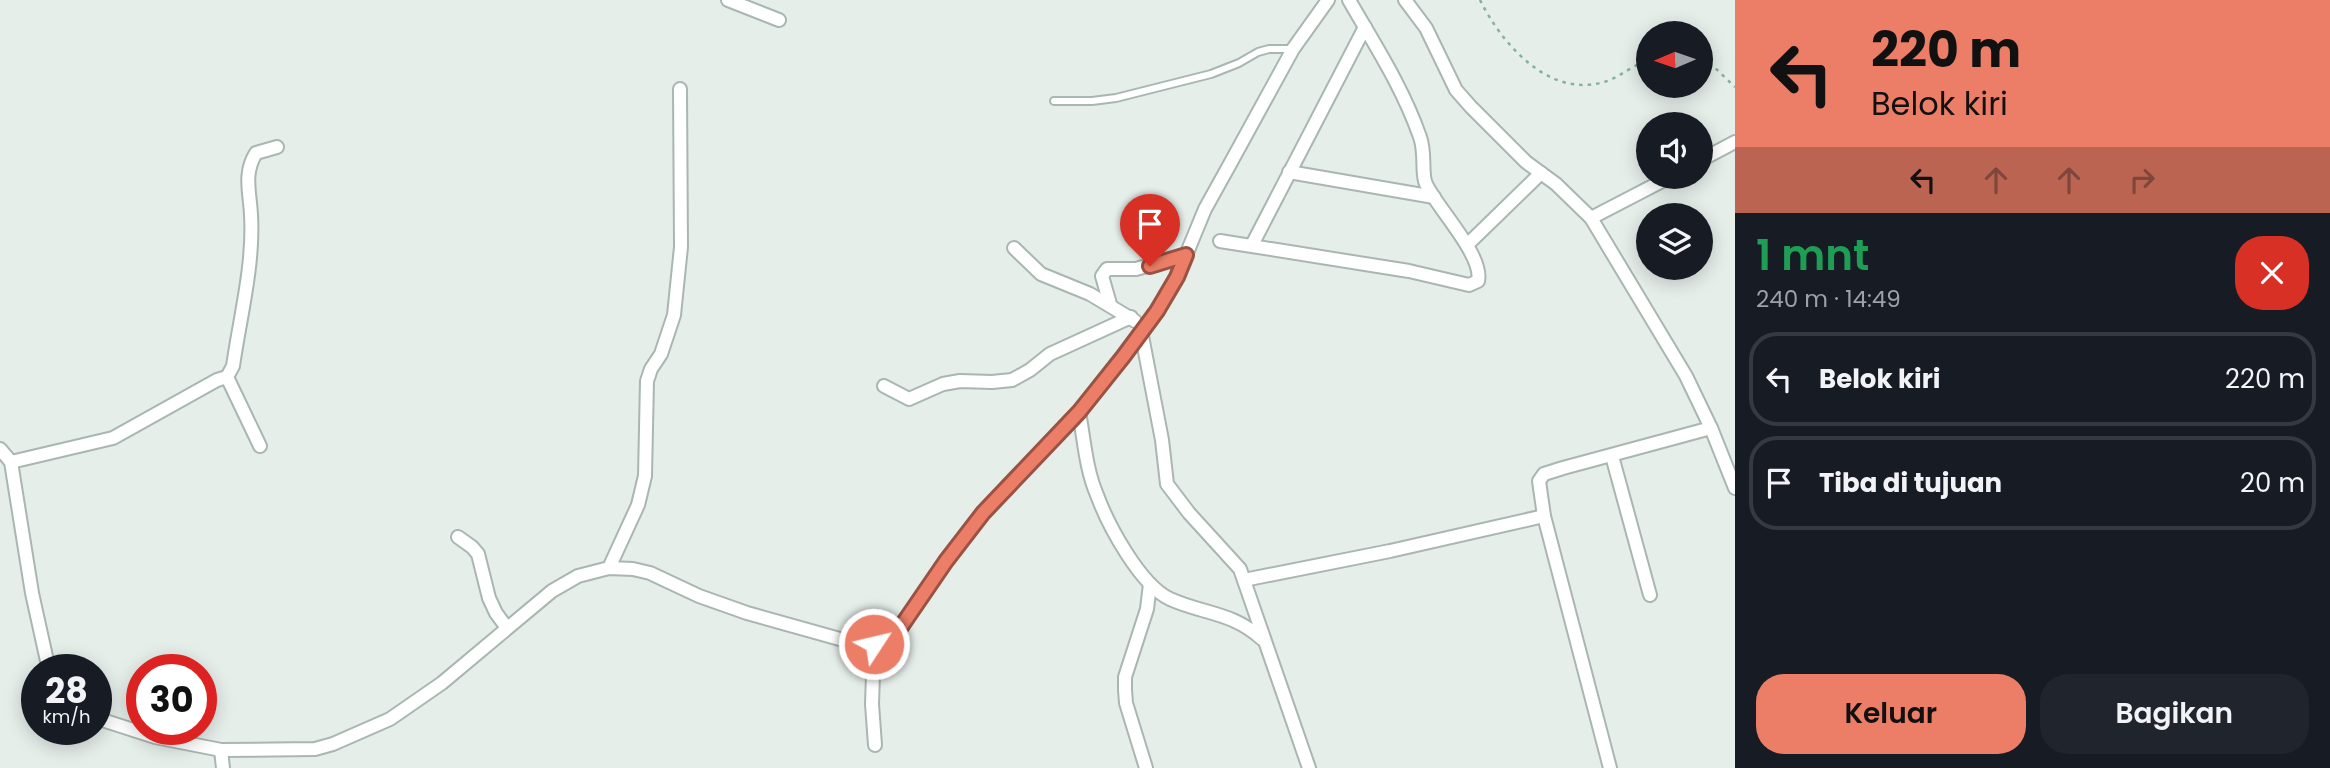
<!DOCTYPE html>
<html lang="id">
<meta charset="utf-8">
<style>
:root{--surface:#171b24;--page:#20242c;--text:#f1f3f6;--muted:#9ea1a6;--line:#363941;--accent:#ec7e67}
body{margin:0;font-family:Poppins,sans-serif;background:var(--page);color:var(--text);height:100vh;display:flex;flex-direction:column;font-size:26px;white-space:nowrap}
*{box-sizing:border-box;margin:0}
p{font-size:23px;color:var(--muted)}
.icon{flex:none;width:38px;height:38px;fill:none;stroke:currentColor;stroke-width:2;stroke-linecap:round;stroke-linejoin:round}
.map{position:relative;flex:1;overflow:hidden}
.sheet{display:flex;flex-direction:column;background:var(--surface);width:595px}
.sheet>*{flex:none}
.top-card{background:#ec7e67;color:#111;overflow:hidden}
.needle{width:46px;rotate:268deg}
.controls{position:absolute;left:1636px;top:21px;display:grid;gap:14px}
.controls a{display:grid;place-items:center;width:77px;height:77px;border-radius:50%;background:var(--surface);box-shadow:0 4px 18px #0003;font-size:35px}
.speed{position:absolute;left:21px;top:654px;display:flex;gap:14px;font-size:35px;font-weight:700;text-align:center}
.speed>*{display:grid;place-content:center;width:91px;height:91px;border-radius:50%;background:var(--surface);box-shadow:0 4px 18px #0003;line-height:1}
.speed small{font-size:18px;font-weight:400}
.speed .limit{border:10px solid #d22;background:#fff;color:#111}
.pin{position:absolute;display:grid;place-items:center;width:60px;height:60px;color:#fff;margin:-72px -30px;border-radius:50% 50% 50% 0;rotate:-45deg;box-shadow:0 0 7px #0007}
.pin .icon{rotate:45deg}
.me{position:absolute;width:77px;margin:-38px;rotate:55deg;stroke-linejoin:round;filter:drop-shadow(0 0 5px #0008)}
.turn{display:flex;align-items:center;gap:24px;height:147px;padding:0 21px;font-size:32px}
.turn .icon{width:91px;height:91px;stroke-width:2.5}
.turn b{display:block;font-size:49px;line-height:60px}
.lanes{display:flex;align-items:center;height:66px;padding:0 21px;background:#0003;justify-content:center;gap:35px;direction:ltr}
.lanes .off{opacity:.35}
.round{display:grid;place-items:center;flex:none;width:74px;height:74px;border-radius:28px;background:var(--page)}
.headline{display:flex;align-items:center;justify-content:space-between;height:119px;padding:0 21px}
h1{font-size:42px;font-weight:600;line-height:52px;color:#1e9e55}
.action{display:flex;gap:14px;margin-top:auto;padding:14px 21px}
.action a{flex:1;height:80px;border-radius:28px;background:var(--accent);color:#111;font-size:28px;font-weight:600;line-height:80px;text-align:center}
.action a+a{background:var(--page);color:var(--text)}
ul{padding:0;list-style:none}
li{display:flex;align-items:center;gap:21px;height:94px;margin:0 14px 10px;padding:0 7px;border:4px solid var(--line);border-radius:28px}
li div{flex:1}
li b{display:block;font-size:26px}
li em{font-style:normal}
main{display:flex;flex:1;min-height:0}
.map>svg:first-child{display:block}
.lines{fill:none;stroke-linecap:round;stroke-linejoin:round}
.lane-casing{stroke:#a9b6b1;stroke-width:10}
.street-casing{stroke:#a9b6b1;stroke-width:16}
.path{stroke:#88b0a1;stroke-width:2.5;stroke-dasharray:3.5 5;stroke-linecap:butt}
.lane{stroke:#fff;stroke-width:6}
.street{stroke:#fff;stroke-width:12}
.route-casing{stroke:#995243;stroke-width:18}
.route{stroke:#ec7e67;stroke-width:12}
</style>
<main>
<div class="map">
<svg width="1735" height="768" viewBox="0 0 1735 768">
<rect width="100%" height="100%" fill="#e6eeea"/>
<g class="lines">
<g class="lane-casing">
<path id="lane" d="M1054 101H1092L1116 98 1211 74 1239 63 1258 52 1269 49H1292"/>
</g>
<g class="street-casing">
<g id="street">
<path d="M728 0 779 20"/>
<path d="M1405 0 1426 28 1456 90 1471 107 1526 162 1556 184 1591 218 1686 376 1711 428 1735 488"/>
<path d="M1701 160 1735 142"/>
<path d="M1289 172 1434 197"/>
<path d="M1591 218 1670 177"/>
<path d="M1220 241 1409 271 1469 285 1478 281C1484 256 1437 208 1426 184 1421 174 1426 153 1420 137 1403 88 1375 45 1349 0"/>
<path d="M1252 245 1365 27"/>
<path d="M1467 245 1541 173"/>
<path d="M1014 248 1041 274 1090 294 1135 321"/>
<path d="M1110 304 1102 276 1107 269H1136L1186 255"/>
<path d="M1141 331 1162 440 1167 484 1189 513 1240 569 1309 768"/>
<path d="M227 377 233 366C240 317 254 265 251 215 250 192 243 174 256 153L277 147"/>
<path d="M884 386 909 399 943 384 960 381 992 382 1012 380 1030 370 1050 354 1131 317"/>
<path d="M1079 412C1084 439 1086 470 1097 495 1108 525 1140 585 1170 599 1203 614 1233 612 1262 639"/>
<path d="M0 449 11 462 32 593 49 670"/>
<path d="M1612 456 1650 595"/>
<path d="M11 462 113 438 217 380 227 377 260 446"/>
<path d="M458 537 472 547 478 554 489 598 496 613 507 628"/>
<path d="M609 568 638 505 645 476 647 381 651 369 661 354 674 315 681 247 680 89"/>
<path d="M1244 580 1390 551 1544 516"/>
<path d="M874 644 872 704 875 745"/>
<path d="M96 718 155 737 221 750 315 749 333 744 390 719 442 683 552 591 578 576 609 568 633 569 650 573 699 596 747 613 854 643C870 646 882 643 896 634L946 561 983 512 1079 412 1157 311 1177 277 1205 209 1230 164 1293 49 1328 0"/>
<path d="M221 750 223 768"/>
<path d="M1146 768 1126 703 1125 690V677L1147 609 1150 584"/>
<path d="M1610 768 1544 516 1539 481 1544 474 1563 468 1711 428"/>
</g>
</g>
<g class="path">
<path d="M1480 0C1501 42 1546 96 1600 83 1617 80 1632 65 1648 60"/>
<path d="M1701 61 1711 64 1735 87"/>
<path d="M1678 86 1681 95"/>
</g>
<use href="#lane" class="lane"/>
<use href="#street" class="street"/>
</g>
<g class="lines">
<g class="route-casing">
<path id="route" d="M874 644 885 641 896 634 946 561 983 513 1079 412 1123 357 1157 311 1177 277 1186 255 1150 266"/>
</g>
<use href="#route" class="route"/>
</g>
</svg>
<div class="controls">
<a><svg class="needle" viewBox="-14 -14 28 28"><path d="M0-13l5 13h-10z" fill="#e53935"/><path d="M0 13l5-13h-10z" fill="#9ea1a6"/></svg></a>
<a><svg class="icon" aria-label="sound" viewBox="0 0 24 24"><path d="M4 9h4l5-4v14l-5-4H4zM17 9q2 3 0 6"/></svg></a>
<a><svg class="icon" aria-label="layers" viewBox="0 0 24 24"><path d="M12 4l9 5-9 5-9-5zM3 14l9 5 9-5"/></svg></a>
</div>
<div class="speed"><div>28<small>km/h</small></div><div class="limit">30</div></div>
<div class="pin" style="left:1150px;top:266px;background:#d93025"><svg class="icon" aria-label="arrive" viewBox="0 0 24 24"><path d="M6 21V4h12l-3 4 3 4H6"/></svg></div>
<svg class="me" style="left:874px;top:644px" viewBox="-20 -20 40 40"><circle r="17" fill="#ec7e67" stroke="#fff" stroke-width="3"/><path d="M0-11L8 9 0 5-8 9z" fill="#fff"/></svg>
</div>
<section class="sheet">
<div class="top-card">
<div class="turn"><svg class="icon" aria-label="left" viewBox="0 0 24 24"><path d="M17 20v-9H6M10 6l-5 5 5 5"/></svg><div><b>220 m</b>Belok kiri</div></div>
<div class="lanes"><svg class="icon" aria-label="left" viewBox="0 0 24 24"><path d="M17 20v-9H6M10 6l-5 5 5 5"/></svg><svg class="icon off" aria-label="ahead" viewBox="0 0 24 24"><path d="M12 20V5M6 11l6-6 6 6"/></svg><svg class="icon off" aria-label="ahead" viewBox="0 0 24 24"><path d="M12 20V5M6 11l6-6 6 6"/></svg><svg class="icon off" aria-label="right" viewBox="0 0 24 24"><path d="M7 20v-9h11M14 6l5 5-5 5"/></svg></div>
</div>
<div class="headline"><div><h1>1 mnt</h1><p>240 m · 14:49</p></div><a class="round" style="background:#d93025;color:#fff"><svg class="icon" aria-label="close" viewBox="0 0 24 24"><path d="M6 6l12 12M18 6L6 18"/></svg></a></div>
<ul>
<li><svg class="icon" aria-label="left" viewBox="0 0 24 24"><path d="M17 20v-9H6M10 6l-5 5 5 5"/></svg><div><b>Belok kiri</b></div><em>220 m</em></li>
<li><svg class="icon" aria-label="arrive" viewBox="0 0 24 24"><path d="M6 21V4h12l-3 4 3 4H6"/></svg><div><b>Tiba di tujuan</b></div><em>20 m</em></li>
</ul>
<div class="action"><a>Keluar</a><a>Bagikan</a></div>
</section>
</main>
